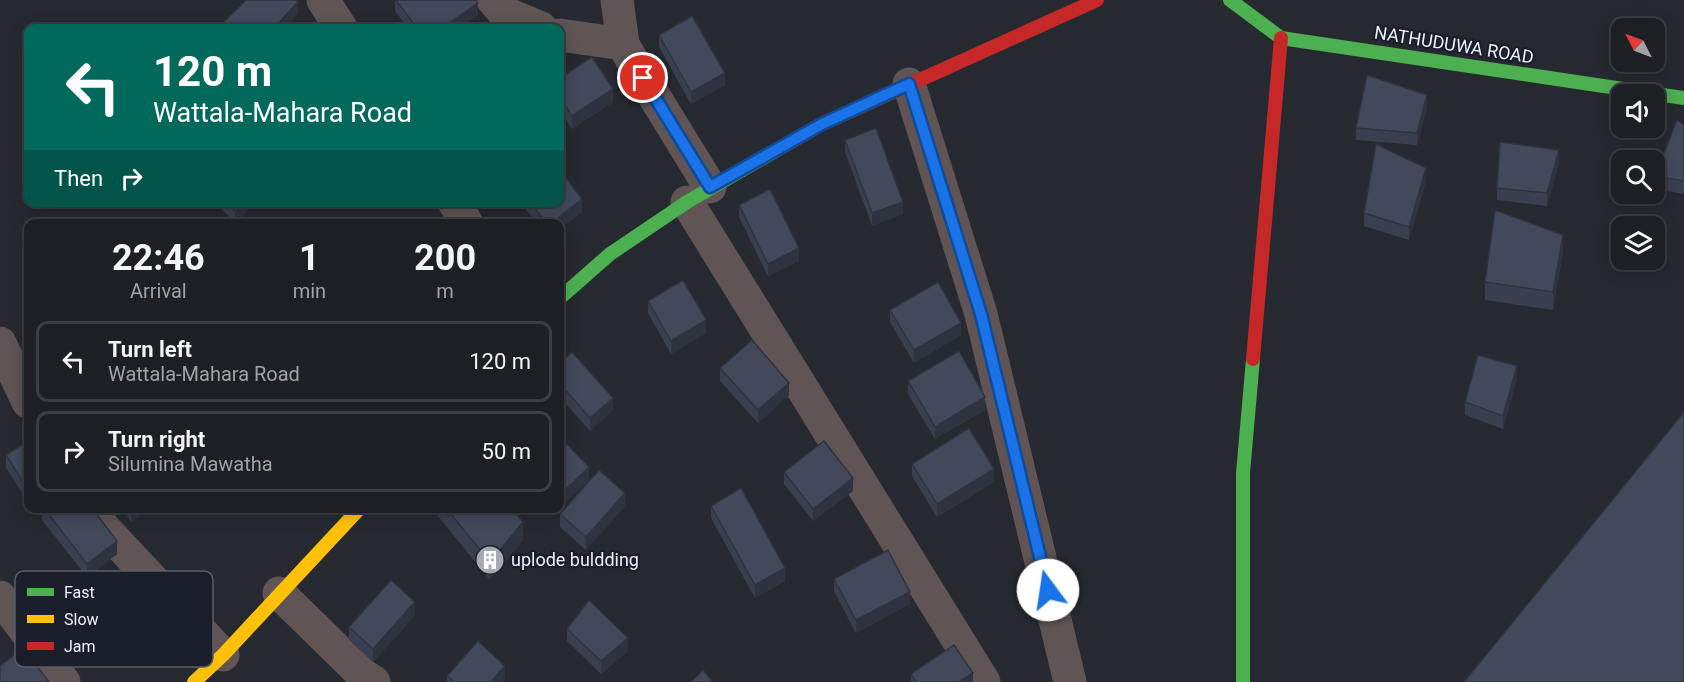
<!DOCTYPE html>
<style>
:root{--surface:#1c1f24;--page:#292c31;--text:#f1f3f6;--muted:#a0a2a6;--line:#3a3d41}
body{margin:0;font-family:Roboto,sans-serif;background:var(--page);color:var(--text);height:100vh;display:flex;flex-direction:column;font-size:22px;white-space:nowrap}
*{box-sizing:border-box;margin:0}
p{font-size:20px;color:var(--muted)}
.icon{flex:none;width:33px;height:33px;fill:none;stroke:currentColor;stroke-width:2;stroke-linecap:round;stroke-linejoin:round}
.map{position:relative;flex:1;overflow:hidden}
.panel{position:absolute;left:24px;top:219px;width:540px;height:294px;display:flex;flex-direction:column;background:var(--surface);border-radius:12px;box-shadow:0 3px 15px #0003,0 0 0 2px var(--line)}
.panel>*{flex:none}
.guide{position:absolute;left:24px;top:24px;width:540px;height:183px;border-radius:12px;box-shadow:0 3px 15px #0003,0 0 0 2px var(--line);background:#00695c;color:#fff;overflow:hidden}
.needle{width:39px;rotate:312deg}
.controls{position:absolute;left:1611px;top:18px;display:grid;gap:12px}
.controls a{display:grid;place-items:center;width:54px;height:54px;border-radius:12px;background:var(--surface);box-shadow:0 3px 15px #0003,0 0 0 2px var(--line);font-size:30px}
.pin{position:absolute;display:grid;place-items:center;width:51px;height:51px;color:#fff;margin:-26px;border:3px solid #fff;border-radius:50%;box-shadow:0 2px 6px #0007}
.me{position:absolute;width:66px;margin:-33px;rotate:346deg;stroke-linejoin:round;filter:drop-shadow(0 0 4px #0008)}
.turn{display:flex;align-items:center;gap:21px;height:126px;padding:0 30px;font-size:27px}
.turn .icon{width:78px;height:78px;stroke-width:2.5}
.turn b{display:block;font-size:42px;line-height:51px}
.then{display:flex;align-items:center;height:57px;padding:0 30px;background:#0003;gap:12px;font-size:22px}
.eta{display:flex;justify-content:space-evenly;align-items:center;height:102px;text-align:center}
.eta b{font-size:36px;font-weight:700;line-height:42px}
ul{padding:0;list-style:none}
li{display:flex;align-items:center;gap:18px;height:81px;margin:0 12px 9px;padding:0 18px;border:3px solid var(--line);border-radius:12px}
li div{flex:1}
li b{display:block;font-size:22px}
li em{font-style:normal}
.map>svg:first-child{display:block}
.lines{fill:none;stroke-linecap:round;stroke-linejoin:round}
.street{stroke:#605454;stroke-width:33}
.fast{stroke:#4caf50;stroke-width:14}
.slow{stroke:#ffc107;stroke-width:14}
.jam{stroke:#c62828;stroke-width:14}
.wall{fill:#393f4e}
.shaded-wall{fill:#2e3340}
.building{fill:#42495b;stroke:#2e3340;stroke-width:1.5}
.route-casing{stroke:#114b97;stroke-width:15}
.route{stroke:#1a73e8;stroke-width:10}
.labels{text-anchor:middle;stroke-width:4.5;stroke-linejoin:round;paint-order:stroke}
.street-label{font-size:18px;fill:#ecf0f8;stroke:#191e2a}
.poi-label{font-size:18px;fill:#ecf0f8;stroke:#191e2a;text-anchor:start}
.key{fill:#191e2a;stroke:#585d68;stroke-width:1.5}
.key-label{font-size:16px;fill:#ecf0f8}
</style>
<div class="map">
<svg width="1684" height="682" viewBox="0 0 1684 682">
<rect width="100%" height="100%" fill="#262930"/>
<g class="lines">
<g class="street">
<path d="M323 0 341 28"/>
<path d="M493 0 503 12 541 28"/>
<path d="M617 0 623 44 632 60 710 187"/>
<path d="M560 35 623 44"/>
<path d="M909 84 981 314 1070 682"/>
<path d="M454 202 467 224"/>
<path d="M687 202 984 682"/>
<path d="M0 343 28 402"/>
<path d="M91 508 103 527 223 655"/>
<path d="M279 593 363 675 374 682"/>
<path d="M0 597 64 682"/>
</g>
<g class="fast">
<path d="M1230 0 1281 38 1684 98"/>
<path d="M560 298 610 254 687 202 820 125"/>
<path d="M1243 682V473L1253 359"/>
</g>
<path class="slow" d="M194 682 223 655 360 508"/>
<g class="jam">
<path d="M820 125 1097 0"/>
<path d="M1253 359 1281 38"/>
</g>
</g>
<g class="wall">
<path d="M395 0H476L478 15 459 28H408L395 11Z"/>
<path d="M659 35 725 85 691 104 659 47Z"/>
<path d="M560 78 613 102 572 129 560 109Z"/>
<path d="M1427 107 1417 145 1356 140V128Z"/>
<path d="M1684 125V194L1655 189V176Z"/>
<path d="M845 140 903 214 872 226 845 152Z"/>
<path d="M1559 163 1547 206 1497 200V188Z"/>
<path d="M1426 181 1409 240 1364 226V213Z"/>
<path d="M215 202H256L235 223Z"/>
<path d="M525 202H560L582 212 560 224H537L525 208Z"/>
<path d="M739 205 799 261 768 276 739 217Z"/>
<path d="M1563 252 1553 310 1485 300V282Z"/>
<path d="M648 301 706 333 671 354 648 313Z"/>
<path d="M890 310 961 335 914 363 890 322Z"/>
<path d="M560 363 613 410 590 431 560 397Z"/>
<path d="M720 368 789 395 758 423 720 381Z"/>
<path d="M1517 378 1503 429 1465 415V402Z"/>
<path d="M908 381 985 410 935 439 908 394Z"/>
<path d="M28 441 25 497 6 468V455Z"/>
<path d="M912 464 994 482 937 517 912 476Z"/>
<path d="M784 472 853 491 813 521 784 484Z"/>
<path d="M625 506 586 550 560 527V514Z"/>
<path d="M711 506 785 581 755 598 711 518Z"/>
<path d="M42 508H92L117 554 87 577 42 520Z"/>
<path d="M122 508H151L131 522Z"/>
<path d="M437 508H511L523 540 490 580 437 515Z"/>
<path d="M834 579 910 604 856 633 834 591Z"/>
<path d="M415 615 373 662 349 640V627Z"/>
<path d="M567 629 628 651 601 674 567 641Z"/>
<path d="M911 674 973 682H911Z"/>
<path d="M447 676 505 678 502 682H447Z"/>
</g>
<g class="shaded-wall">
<path d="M298 2V14L285 28H274Z"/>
<path d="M478 3V15L459 28H442Z"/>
<path d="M725 73V85L691 104V92Z"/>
<path d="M613 89V102L572 129V116Z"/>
<path d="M1427 95V107L1417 145V133Z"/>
<path d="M1559 150V163L1547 206V193Z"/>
<path d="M1426 168V181L1409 240V227Z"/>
<path d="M582 199V212L560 229V224H550Z"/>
<path d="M244 202H256L235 223V211Z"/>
<path d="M903 202V214L872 226V213Z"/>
<path d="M1563 235V252L1553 310V292Z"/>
<path d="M799 248V261L768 276V264Z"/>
<path d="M706 320V333L671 354V341Z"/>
<path d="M961 323V335L914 363V350Z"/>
<path d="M1517 366V378L1503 429V416Z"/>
<path d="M789 383V395L758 423V410Z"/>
<path d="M985 397V410L935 439V427Z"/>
<path d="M613 398V410L590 431V418Z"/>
<path d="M589 467V480L560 507V495Z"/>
<path d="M994 469V482L937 517V504Z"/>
<path d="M853 478V491L813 521V509Z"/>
<path d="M28 483V495L25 497V485Z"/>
<path d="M625 493V506L586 550V537Z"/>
<path d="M131 508H151L131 522Z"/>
<path d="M523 522V540L490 580V562Z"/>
<path d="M117 541V554L87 577V564Z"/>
<path d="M785 568V581L755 598V585Z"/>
<path d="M910 592V604L856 633V620Z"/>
<path d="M415 602V615L373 662V649Z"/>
<path d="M628 638V651L601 674V661Z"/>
<path d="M505 666V678L502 682H491Z"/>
<path d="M973 673V682H959Z"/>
</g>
<g class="building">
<path d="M246 0H296L298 2 274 28H218Z"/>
<path d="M396 0H476L478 3 442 28H417Z"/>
<path d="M692 16 725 73 691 92 659 35Z"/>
<path d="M592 57 613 89 572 116 560 97V78Z"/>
<path d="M1367 75 1427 95 1417 133 1356 128Z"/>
<path d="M1677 120 1684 125V181L1655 176Z"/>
<path d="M876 128 903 202 872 213 845 140Z"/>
<path d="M1500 142 1559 150 1547 193 1497 188Z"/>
<path d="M1376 144 1426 168 1409 227 1364 213Z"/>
<path d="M560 170 582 199 550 224H547L530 202H560Z"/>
<path d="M770 189 799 248 768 264 739 205Z"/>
<path d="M227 202H244L235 211Z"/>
<path d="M1495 210 1563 235 1553 292 1485 282Z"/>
<path d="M683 280 706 320 671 341 648 301Z"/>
<path d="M938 282 961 323 914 350 890 310Z"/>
<path d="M752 340 789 383 758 410 720 368Z"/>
<path d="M959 351 985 397 935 427 908 381Z"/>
<path d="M572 352 613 398 590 418 560 384V363Z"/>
<path d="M1478 355 1517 366 1503 416 1465 402Z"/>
<path d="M1684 412V682H1464Z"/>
<path d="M969 428 994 469 937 504 912 464Z"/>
<path d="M28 441V483L25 485 6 455Z"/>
<path d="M824 441 853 478 813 509 784 472Z"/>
<path d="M565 442 589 467 560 495V447Z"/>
<path d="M599 470 625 493 586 537 560 514Z"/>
<path d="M741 488 785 568 755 585 711 506Z"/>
<path d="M44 508H92L117 541 87 564Z"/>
<path d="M446 508H511L523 522 490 562Z"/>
<path d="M888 550 910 592 856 620 834 579Z"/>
<path d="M391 580 415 602 373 649 349 627Z"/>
<path d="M589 600 628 638 601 661 567 629Z"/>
<path d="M478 641 505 666 491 682H454L447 676Z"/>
<path d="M954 645 973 673 959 682H916L911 674Z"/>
<path d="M23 648 49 682H0V666Z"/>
<path d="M703 670 713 682H691Z"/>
</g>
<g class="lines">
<g class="route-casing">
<path id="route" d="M643 78 710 187 822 124 909 84 981 314 1048 590"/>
</g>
<use href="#route" class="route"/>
</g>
<defs>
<g id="building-disc" transform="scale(1.5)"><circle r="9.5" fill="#a7aab2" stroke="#191e2a"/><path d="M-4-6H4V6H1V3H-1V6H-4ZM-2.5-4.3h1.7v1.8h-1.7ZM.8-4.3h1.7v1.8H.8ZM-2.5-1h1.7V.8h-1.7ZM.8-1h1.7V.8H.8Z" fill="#fff"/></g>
</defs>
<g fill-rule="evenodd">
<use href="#building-disc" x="490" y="560"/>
</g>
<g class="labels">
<g class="street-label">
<text transform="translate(1454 45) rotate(9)" y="6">NATHUDUWA ROAD</text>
</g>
<g class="poi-label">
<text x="511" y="566">uplode buldding</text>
</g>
</g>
<rect x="15" y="571" width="198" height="96" rx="9" class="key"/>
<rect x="27" y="588" width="27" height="8" fill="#4caf50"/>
<rect x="27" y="615" width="27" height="8" fill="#ffc107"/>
<rect x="27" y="642" width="27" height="8" fill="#c62828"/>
<g class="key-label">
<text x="64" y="598">Fast</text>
<text x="64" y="625">Slow</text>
<text x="64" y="652">Jam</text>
</g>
</svg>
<div class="controls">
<a><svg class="needle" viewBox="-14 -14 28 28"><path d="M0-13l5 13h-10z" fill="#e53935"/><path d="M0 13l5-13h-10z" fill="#a0a2a6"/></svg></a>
<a><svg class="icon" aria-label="sound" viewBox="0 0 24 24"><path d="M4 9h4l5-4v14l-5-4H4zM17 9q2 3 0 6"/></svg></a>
<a><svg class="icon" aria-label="search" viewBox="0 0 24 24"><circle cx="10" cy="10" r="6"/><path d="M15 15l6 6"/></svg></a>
<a><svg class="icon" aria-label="layers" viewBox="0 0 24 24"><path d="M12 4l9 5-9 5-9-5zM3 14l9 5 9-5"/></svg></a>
</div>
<div class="pin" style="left:643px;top:78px;background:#d93025"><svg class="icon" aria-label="arrive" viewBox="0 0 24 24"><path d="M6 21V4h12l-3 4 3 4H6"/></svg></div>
<svg class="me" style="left:1048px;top:590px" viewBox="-20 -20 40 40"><circle r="19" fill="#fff"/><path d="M0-13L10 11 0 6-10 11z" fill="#1a73e8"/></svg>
<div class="guide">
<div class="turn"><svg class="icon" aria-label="left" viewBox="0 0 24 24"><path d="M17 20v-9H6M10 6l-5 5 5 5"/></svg><div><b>120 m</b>Wattala-Mahara Road</div></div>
<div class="then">Then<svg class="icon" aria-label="right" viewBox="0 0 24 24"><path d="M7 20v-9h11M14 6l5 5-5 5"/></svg></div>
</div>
<section class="panel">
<div class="eta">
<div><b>22:46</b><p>Arrival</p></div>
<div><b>1</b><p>min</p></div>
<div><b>200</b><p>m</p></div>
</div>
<ul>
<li><svg class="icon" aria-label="left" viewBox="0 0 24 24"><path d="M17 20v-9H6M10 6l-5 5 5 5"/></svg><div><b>Turn left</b><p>Wattala-Mahara Road</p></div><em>120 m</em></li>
<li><svg class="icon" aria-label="right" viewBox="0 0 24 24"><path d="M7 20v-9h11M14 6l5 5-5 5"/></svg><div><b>Turn right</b><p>Silumina Mawatha</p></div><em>50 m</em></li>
</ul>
</section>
</div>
